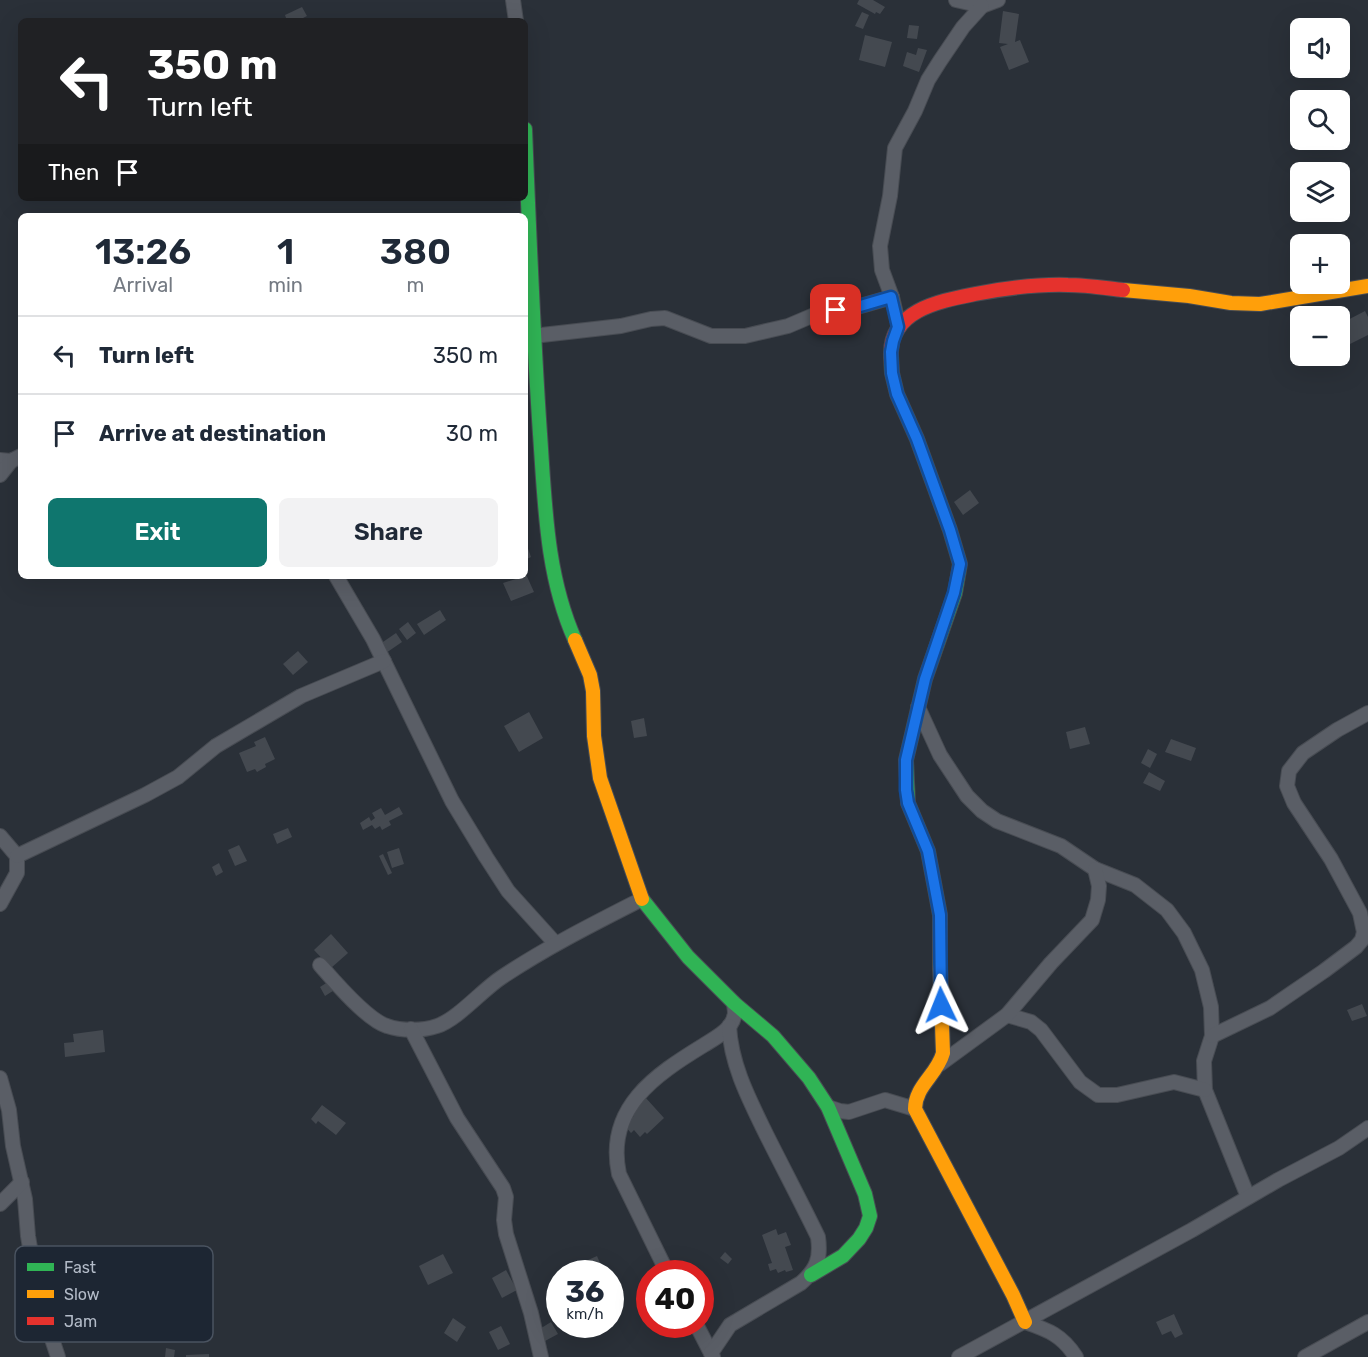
<!DOCTYPE html>
<meta charset="utf-8">
<style>
:root{--surface:#fff;--page:#f2f2f3;--text:#1f2937;--muted:#747a83;--line:#e0e1e3;--accent:#0f766e}
body{margin:0;font-family:Rubik,sans-serif;background:var(--page);color:var(--text);height:100vh;display:flex;flex-direction:column;font-size:22px;white-space:nowrap}
*{box-sizing:border-box;margin:0}
p{font-size:20px;color:var(--muted)}
.icon{flex:none;width:33px;height:33px;fill:none;stroke:currentColor;stroke-width:2;stroke-linecap:round;stroke-linejoin:round}
.map{position:relative;flex:1;overflow:hidden}
.side{position:absolute;left:18px;top:213px;width:510px;height:366px;display:flex;flex-direction:column;background:var(--surface);border-radius:9px;box-shadow:0 6px 24px #0002}
.side>*{flex:none}
.banner{position:absolute;left:18px;top:18px;width:510px;height:183px;border-radius:9px;box-shadow:0 6px 24px #0002;background:#202124;color:#fff;overflow:hidden}
.tools{position:absolute;left:1290px;top:18px;display:grid;gap:12px}
.tools a{display:grid;place-items:center;width:60px;height:60px;border-radius:9px;background:var(--surface);box-shadow:0 6px 24px #0002;font-size:30px}
.speed{position:absolute;left:546px;top:1260px;display:flex;gap:12px;font-size:30px;font-weight:700;text-align:center}
.speed>*{display:grid;place-content:center;width:78px;height:78px;border-radius:50%;background:var(--surface);box-shadow:0 6px 24px #0002;line-height:1}
.speed small{font-size:15px;font-weight:400}
.speed .limit{border:9px solid #d22;background:#fff;color:#111}
.pin{position:absolute;display:grid;place-items:center;width:51px;height:51px;color:#fff;margin:-26px;border-radius:12px;box-shadow:0 3px 9px #0006}
.me{position:absolute;width:66px;margin:-33px;rotate:358deg;stroke-linejoin:round;filter:drop-shadow(0 0 4px #0008)}
.turn{display:flex;align-items:center;gap:21px;height:126px;padding:0 30px;font-size:27px}
.turn .icon{width:78px;height:78px;stroke-width:2.5}
.turn b{display:block;font-size:42px;line-height:51px}
.then{display:flex;align-items:center;height:57px;padding:0 30px;background:#0003;gap:12px;font-size:22px}
.eta{display:flex;justify-content:space-evenly;align-items:center;height:102px;text-align:center}
.eta b{font-size:36px;font-weight:600;line-height:42px}
.cta{display:flex;gap:12px;margin-top:auto;padding:12px 30px}
.cta a{flex:1;height:69px;border-radius:9px;background:var(--accent);color:#fff;font-size:24px;font-weight:600;line-height:69px;text-align:center}
.cta a+a{background:var(--page);color:var(--text)}
ul{padding:0;list-style:none}
li{display:flex;align-items:center;gap:18px;height:78px;padding:0 30px;border-top:2px solid var(--line)}
li div{flex:1}
li b{display:block;font-size:22px}
li em{font-style:normal}
.map>svg:first-child{display:block}
.building{fill:#444950}
.lines{fill:none;stroke-linecap:round;stroke-linejoin:round}
.street-casing{stroke:#484c53;stroke-width:16}
.fast-casing{stroke:#484c53;stroke-width:16}
.slow-casing{stroke:#484c53;stroke-width:16}
.jam-casing{stroke:#484c53;stroke-width:16}
.street{stroke:#5a5e66;stroke-width:14}
.fast{stroke:#30b455;stroke-width:14}
.slow{stroke:#ff9f0a;stroke-width:14}
.jam{stroke:#e5322d;stroke-width:14}
.route-casing{stroke:#114b97;stroke-width:15}
.route{stroke:#1a73e8;stroke-width:10}
.key{fill:#1d2633;stroke:#4a5360;stroke-width:1.5}
.key-label{font-size:16px;fill:#b4bcc9}
</style>
<div class="map">
<svg width="1368" height="1357" viewBox="0 0 1368 1357">
<rect width="100%" height="100%" fill="#2a3038"/>
<g class="building">
<path d="M859 0H873L885 7 880 14 876 12 875 14 857 4Z"/>
<path d="M302 7 307 16 297 21H287L285 15Z"/>
<path d="M1003 11 1019 14 1015 42 1020 40 1029 62 1009 70 1000 47 1008 44 999 43Z"/>
<path d="M862 12 869 15 863 29 855 26Z"/>
<path d="M909 25 919 26 917 39 907 38Z"/>
<path d="M865 35 892 42 885 67 859 60Z"/>
<path d="M918 48 927 50 919 72 903 66 907 52 916 55Z"/>
<path d="M1365 311 1368 317V335L1346 346 1340 334V324Z"/>
<path d="M970 490 979 503 963 515 954 502Z"/>
<path d="M525 540 531 557 525 560Z"/>
<path d="M525 572 534 592 511 601 503 583 525 576Z"/>
<path d="M440 610 446 620 424 635 417 624Z"/>
<path d="M408 622 416 633 407 640 399 629Z"/>
<path d="M396 633 402 642 386 653 380 644Z"/>
<path d="M298 651 308 662 293 675 283 664Z"/>
<path d="M529 712 543 738 519 752 504 726Z"/>
<path d="M644 718 647 736 634 738 631 721Z"/>
<path d="M1085 727 1090 744 1070 749 1066 732Z"/>
<path d="M265 737 275 759 265 764 266 767 257 772 255 769 247 772 239 753 256 746 254 742Z"/>
<path d="M1171 739 1196 748 1191 761 1165 752Z"/>
<path d="M1148 749 1157 754 1150 768 1141 763Z"/>
<path d="M1149 772 1165 781 1160 791 1143 783Z"/>
<path d="M399 807 403 814 389 821 391 825 382 830 380 826 375 829 372 825 363 830 360 823 369 817 371 821 375 818 372 813 381 808 385 815Z"/>
<path d="M288 828 292 837 277 844 273 834Z"/>
<path d="M239 845 247 861 235 866 228 850Z"/>
<path d="M399 848 404 864 392 868 387 852Z"/>
<path d="M383 854 392 873 388 875 379 856Z"/>
<path d="M219 863 223 872 216 876 212 867Z"/>
<path d="M331 934 348 953 331 968 314 950Z"/>
<path d="M331 980 336 989 325 996 320 987Z"/>
<path d="M1362 1004 1367 1016 1352 1021 1347 1010Z"/>
<path d="M103 1030 105 1052 65 1057 64 1043 74 1042 73 1034Z"/>
<path d="M645 1097 664 1118 647 1134 645 1132 640 1137 634 1130 631 1133 624 1125 634 1116 630 1111Z"/>
<path d="M322 1105 346 1123 336 1135 318 1121 316 1124 311 1119Z"/>
<path d="M776 1229 778 1235 786 1232 791 1245 785 1247 793 1270 786 1272 785 1270 778 1273 776 1269 770 1271 768 1264 772 1263 762 1235Z"/>
<path d="M725 1252 732 1259 728 1264 720 1258Z"/>
<path d="M443 1254 453 1273 428 1285 419 1266Z"/>
<path d="M597 1256 605 1274H580L577 1265Z"/>
<path d="M506 1270 517 1290 502 1298 492 1278Z"/>
<path d="M1174 1314 1183 1334 1175 1338 1171 1331 1162 1335 1156 1322Z"/>
<path d="M453 1318 466 1327 457 1342 444 1333Z"/>
<path d="M551 1322 558 1334 545 1341 538 1330Z"/>
<path d="M501 1326 510 1344 498 1350 489 1332Z"/>
<path d="M166 1348 175 1350 174 1357H165Z"/>
<path d="M209 1354V1357H186V1355Z"/>
</g>
<g class="lines">
<g class="street-casing">
<g id="street">
<path d="M513 0 516 21"/>
<path d="M956 0 982 6 998 0"/>
<path d="M899 327 892 297 882 270 880 246 890 196 895 148 915 111 928 80 940 61 963 27 982 6"/>
<path d="M533 336 621 326 651 319 665 318 711 336H745L788 326 821 312 857 307 892 297"/>
<path d="M0 460 11 461 21 456"/>
<path d="M0 475 11 461"/>
<path d="M336 576 373 639 452 801 486 857 508 891 555 943"/>
<path d="M918 707 940 755 967 796 982 811 997 821 1061 846 1095 869 1135 885 1167 910 1184 933 1202 970 1211 1007 1212 1036 1204 1061 1205 1090 1248 1197"/>
<path d="M0 836 17 856V873L0 904"/>
<path d="M17 856 145 795 178 777 216 746 301 696 384 661"/>
<path d="M320 965C334 981 367 1020 387 1026 401 1031 423 1031 437 1026 458 1019 482 990 502 977 547 947 595 923 642 899"/>
<path d="M1007 1015 1031 1022 1041 1030 1080 1082 1098 1095H1117L1174 1082 1205 1090"/>
<path d="M411 1029 457 1118 503 1188 506 1197 504 1220 506 1234 531 1313 541 1357"/>
<path d="M1212 1036 1270 1008 1324 971 1356 947 1362 940 1364 932 1360 913 1331 859 1294 803 1287 786 1289 771 1303 753 1337 730 1368 713"/>
<path d="M940 1064 1007 1015 1051 963 1092 920 1098 900 1099 886 1095 869"/>
<path d="M0 1078 9 1110 13 1146 25 1199 28 1236 39 1300 58 1357"/>
<path d="M828 1107 840 1111 849 1112 885 1100 915 1109"/>
<path d="M0 1204 22 1182"/>
<path d="M668 1274 619 1174C605 1108 655 1075 704 1045 715 1038 731 1030 734 1017 736 1013 734 1007 734 1003"/>
<path d="M1025 1322C1048 1330 1062 1335 1076 1357"/>
<path d="M696 1324 713 1357"/>
<path d="M711 1353 730 1325 801 1283C817 1269 821 1258 818 1237 801 1202 783 1168 766 1134 749 1099 731 1065 729 1026"/>
<path d="M959 1357 1192 1230 1278 1180 1339 1148 1368 1128"/>
<path d="M1305 1357 1368 1322"/>
</g>
</g>
<g class="fast-casing">
<g id="fast">
<path d="M525 129C529 231 533 332 540 434 545 504 546 575 575 640"/>
<path d="M891 356 892 373 897 394 917 439 950 530 960 564 955 593 925 679 906 760 908 803 928 851 940 915V968"/>
<path d="M642 899 688 957 734 1003 773 1036 809 1078 828 1107 865 1194 870 1216 866 1228 859 1239 843 1256 811 1275"/>
</g>
</g>
<g class="slow-casing">
<g id="slow">
<path d="M1123 290 1189 296 1231 303 1260 304 1368 286"/>
<path d="M575 640 590 675 593 691 594 736 600 778 642 899"/>
<path d="M940 968 943 1053C937 1075 915 1086 915 1109L1013 1295 1025 1322"/>
</g>
</g>
<g class="jam-casing">
<path id="jam" d="M891 356C889 310 940 301 975 294 1006 288 1036 284 1068 285 1086 285 1105 288 1123 290"/>
</g>
<use href="#street" class="street"/>
<use href="#fast" class="fast"/>
<use href="#slow" class="slow"/>
<use href="#jam" class="jam"/>
</g>
<g class="lines">
<g class="route-casing">
<path id="route" d="M836 310 857 307 891 297 898 327 893 341 891 352 892 373 897 394 917 439 950 530 960 564 954 593 925 679 906 760V790L908 803 928 851 940 915 941 1005"/>
</g>
<use href="#route" class="route"/>
</g>
<rect x="15" y="1246" width="198" height="96" rx="9" class="key"/>
<rect x="27" y="1263" width="27" height="8" fill="#30b455"/>
<rect x="27" y="1290" width="27" height="8" fill="#ff9f0a"/>
<rect x="27" y="1317" width="27" height="8" fill="#e5322d"/>
<g class="key-label">
<text x="64" y="1273">Fast</text>
<text x="64" y="1300">Slow</text>
<text x="64" y="1327">Jam</text>
</g>
</svg>
<div class="tools">
<a><svg class="icon" aria-label="sound" viewBox="0 0 24 24"><path d="M4 9h4l5-4v14l-5-4H4zM17 9q2 3 0 6"/></svg></a>
<a><svg class="icon" aria-label="search" viewBox="0 0 24 24"><circle cx="10" cy="10" r="6"/><path d="M15 15l6 6"/></svg></a>
<a><svg class="icon" aria-label="layers" viewBox="0 0 24 24"><path d="M12 4l9 5-9 5-9-5zM3 14l9 5 9-5"/></svg></a>
<a>+</a>
<a>−</a>
</div>
<div class="speed"><div>36<small>km/h</small></div><div class="limit">40</div></div>
<div class="pin" style="left:836px;top:310px;background:#d93025"><svg class="icon" aria-label="arrive" viewBox="0 0 24 24"><path d="M6 21V4h12l-3 4 3 4H6"/></svg></div>
<svg class="me" style="left:941px;top:1005px" viewBox="-20 -20 40 40"><path d="M0-17L14 15 0 8-14 15z" fill="#1a73e8" stroke="#fff" stroke-width="4"/></svg>
<div class="banner">
<div class="turn"><svg class="icon" aria-label="left" viewBox="0 0 24 24"><path d="M17 20v-9H6M10 6l-5 5 5 5"/></svg><div><b>350 m</b>Turn left</div></div>
<div class="then">Then<svg class="icon" aria-label="arrive" viewBox="0 0 24 24"><path d="M6 21V4h12l-3 4 3 4H6"/></svg></div>
</div>
<section class="side">
<div class="eta">
<div><b>13:26</b><p>Arrival</p></div>
<div><b>1</b><p>min</p></div>
<div><b>380</b><p>m</p></div>
</div>
<ul>
<li><svg class="icon" aria-label="left" viewBox="0 0 24 24"><path d="M17 20v-9H6M10 6l-5 5 5 5"/></svg><div><b>Turn left</b></div><em>350 m</em></li>
<li><svg class="icon" aria-label="arrive" viewBox="0 0 24 24"><path d="M6 21V4h12l-3 4 3 4H6"/></svg><div><b>Arrive at destination</b></div><em>30 m</em></li>
</ul>
<div class="cta"><a>Exit</a><a>Share</a></div>
</section>
</div>
